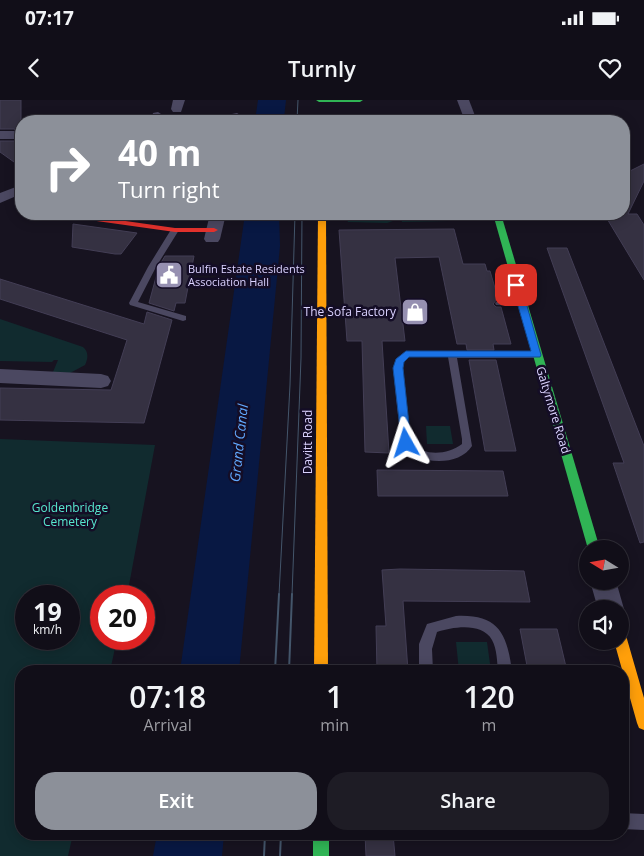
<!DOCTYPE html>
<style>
:root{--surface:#110e18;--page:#1e1c25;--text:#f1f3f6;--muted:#9c9ca2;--line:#302e37;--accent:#8c9099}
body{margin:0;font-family:"Open Sans",sans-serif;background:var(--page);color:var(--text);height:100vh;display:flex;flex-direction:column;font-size:19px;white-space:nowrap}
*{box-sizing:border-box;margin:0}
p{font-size:16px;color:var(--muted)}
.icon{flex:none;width:28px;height:28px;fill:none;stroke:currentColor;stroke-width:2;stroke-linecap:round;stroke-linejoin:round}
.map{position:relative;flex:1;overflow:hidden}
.details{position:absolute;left:15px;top:565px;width:614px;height:175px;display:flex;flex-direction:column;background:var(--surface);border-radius:20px;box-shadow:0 2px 12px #0003,0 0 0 1px var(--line)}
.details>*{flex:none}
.banner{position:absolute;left:15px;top:15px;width:615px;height:105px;border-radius:20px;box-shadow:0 2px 12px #0003,0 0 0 1px var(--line);background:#8c9099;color:#fff;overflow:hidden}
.needle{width:32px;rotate:281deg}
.fabs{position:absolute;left:579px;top:440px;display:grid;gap:10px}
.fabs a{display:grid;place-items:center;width:50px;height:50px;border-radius:50%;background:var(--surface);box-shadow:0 2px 12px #0003,0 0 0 1px var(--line);font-size:25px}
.speed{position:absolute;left:15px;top:485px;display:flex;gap:10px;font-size:25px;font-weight:700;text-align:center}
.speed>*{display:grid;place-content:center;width:65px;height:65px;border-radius:50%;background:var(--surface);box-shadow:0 2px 12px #0003,0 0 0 1px var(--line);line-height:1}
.speed small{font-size:12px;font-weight:400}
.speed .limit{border:8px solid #d22;background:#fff;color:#111}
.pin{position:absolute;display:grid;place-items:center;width:42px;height:42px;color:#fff;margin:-21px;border-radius:10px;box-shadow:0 2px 8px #0006}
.me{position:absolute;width:55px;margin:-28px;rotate:354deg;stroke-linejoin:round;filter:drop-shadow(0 0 4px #0008)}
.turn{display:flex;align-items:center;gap:18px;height:105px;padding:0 20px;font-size:22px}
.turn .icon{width:65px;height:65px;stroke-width:2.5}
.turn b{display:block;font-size:35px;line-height:42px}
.eta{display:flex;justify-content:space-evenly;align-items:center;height:85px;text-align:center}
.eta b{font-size:30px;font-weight:600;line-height:35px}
.primary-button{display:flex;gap:10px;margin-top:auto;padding:10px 20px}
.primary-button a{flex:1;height:58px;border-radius:20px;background:var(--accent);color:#fff;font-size:20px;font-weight:600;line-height:58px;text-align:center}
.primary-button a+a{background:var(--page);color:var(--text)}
.status{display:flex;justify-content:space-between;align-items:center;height:35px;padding:0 25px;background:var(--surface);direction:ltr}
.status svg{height:14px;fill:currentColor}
header{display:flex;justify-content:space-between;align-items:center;height:65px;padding:0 20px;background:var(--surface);font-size:22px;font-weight:600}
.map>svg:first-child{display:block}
.green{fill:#112b2f;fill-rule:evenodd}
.water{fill:#081843}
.building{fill:#353142;stroke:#433e55}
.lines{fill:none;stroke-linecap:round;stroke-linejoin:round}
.lane{fill:#4b4861;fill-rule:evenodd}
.street{fill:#4b4861;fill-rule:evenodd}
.fast{fill:#30b455;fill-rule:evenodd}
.slow{fill:#ff9f0a;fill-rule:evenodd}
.jam{fill:#e5322d;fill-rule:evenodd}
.tram-far1{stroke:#44566b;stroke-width:1}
.tram{stroke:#44566b;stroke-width:2}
.route{fill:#1a73e8;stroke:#114b97}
.labels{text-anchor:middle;stroke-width:5;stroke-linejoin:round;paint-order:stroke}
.far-poi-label{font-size:11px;fill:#dbd3ff;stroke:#140d26;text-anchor:start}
.poi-label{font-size:12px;fill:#dbd3ff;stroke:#140d26;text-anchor:end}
.street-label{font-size:12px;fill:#dbd3ff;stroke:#140d26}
.park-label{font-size:12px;fill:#57e7ce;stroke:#140d26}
.water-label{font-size:14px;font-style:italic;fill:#61a9ff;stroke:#140d26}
</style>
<div class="status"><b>07:17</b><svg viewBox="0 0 49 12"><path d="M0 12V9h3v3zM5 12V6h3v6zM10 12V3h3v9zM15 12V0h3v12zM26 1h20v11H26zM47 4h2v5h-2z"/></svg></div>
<header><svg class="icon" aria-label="back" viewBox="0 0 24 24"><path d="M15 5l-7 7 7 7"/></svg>Turnly<svg class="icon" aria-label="heart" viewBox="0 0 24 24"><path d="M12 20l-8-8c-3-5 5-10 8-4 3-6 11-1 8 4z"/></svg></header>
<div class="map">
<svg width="644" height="756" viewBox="0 0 644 756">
<rect width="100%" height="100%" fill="#171320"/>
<g class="green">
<path d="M349 114 392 115 393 121 387 123 348 122 345 116Z"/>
<path d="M406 114C419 114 439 111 449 121L402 122 401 119Z"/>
<path d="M0 219 83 247C89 252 88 259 85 265L70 273 53 272 58 260H54L52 262 0 261Z"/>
<path d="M426 326H450L453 344H427Z"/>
<path d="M0 339 155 345 127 496H101V539H117L110 571H21V734H73L68 756H0ZM69 496V539H26V496Z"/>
<path d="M456 542H487L491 571H459Z"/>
</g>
<g class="water">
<path d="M258 0H286L284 18 286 21H255Z"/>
<path d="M245 114H279L280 146 239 571H180Z"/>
<path d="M157 734H224L222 756H153Z"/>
</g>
<g class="building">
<path d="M0 0H21V33L14 29H0Z"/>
<path d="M21 37V67L0 52V41H14Z"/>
<path d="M644 64V81L628 114H637L644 125V180L606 117H614L612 114H624V74Z"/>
<path d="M73 124 137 133 121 154H115L72 147Z"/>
<path d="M454 129 463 164H485L487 171H490L498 198 493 204 496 207H501L511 244H493L494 250H467L466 244H457L439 157 395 158 405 241H382L389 353 365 352 362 241H347L339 130Z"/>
<path d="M547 148H567L644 346V442L640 443 613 363H624Z"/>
<path d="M165 156H194L185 203H176L174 211 149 203 159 166Z"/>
<path d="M0 179 144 224 147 212 172 220 144 323 0 320V288L111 290 127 240 0 199Z"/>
<path d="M469 260H496L516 351H485Z"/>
<path d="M377 370 503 371 508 396H378Z"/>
<path d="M400 469 524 471 530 502 403 501 408 571H377L376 526H386L382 470Z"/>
<path d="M520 529H557L567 571H528Z"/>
<path d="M365 734H393L395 756H366Z"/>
</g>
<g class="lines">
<g class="lane">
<path d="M172 128 179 130 156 167 138 202 186 216V220L183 221 130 205 129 203 148 167Z"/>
<path d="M499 200H521L525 203 521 206 496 205 495 203Z"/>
<path d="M406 251 537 252 542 255 537 258H457L472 346C458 368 414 365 401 343L393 268 396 259ZM408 257H448L462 339V344C447 355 424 357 411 342L403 268 404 262Z"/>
<path d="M456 516C498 514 507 533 512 571H498C497 561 497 549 492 540 482 522 453 527 437 532L432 549 433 571H419V544L427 524Z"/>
<path d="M622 713 644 714V730L622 729Z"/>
</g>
<g class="street">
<path d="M173 0H185L181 12H173L171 9Z"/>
<path d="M457 0H469L477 21H465Z"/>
<path d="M158 12 164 16 163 21H151L153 13Z"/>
<path d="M237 13 243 17 242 21H230L232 14Z"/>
<path d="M0 31H14L21 35 14 39H0Z"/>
<path d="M21 85V94L0 103V93Z"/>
<path d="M210 114H226L220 139 218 142H206L204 139Z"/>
<path d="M0 269 101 274 108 276 111 281 108 286 101 288 0 283Z"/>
<path d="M590 481H616L624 509 620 517V509H598Z"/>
</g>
<g class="fast">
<path d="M316 0H363L360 2H319Z"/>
<path d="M493 114H501L600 449H588Z"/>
<rect x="313" y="734" width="16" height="22"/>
</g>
<g class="slow">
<path d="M318 114H326L328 571H314Z"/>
<path d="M620 533 625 535 627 539 644 598V630L639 628 637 623 614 541H620Z"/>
</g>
<path class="jam" d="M57 114H76L175 128H214L218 130 214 132H175L61 116Z"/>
<g class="tram-far1">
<path d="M297 21 298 0"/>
<path d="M279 495 290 285 295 114"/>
<path d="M292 495 301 258 302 114"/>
</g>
<g class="tram">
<path d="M275 571 279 494"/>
<path d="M289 571 292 494"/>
<path d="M264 756 265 734"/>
<path d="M280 756 281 734"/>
</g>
</g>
<path class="route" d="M516 182 521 185 541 255 540 257H409L404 262 403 268 411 343 409 346H402L393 268 396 259 406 251H531L512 185Z"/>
<defs>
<g id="civic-square" transform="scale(1.4375)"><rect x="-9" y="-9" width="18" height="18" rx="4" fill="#9690b1" stroke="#140d26"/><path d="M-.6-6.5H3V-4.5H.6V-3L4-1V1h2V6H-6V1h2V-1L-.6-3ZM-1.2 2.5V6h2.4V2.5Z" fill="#fff"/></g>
<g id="shop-square" transform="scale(1.4375)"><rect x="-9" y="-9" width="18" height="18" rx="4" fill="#9690b1" stroke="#140d26"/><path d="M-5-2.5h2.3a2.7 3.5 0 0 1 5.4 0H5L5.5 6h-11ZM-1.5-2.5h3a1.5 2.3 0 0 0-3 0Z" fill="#fff"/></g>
</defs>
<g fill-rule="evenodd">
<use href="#civic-square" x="169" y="175"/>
<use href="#shop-square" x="415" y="212"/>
</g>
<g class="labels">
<g class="far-poi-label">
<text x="188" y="173">Bulfin Estate Residents<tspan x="188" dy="13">Association Hall</tspan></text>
</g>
<g class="poi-label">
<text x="396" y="216">The Sofa Factory</text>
</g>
<g class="street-label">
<text transform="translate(553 310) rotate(73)" y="4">Galtymore Road</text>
<text transform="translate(308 342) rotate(-90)" y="4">Davitt Road</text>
</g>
<g class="park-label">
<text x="70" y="412">Goldenbridge<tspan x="70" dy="14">Cemetery</tspan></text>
</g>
<g class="water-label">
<text transform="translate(239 343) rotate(-84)" y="5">Grand Canal</text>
</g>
</g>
</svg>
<div class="fabs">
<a><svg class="needle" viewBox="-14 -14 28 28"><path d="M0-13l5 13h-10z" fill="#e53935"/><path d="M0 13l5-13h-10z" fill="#9c9ca2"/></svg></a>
<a><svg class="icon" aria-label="sound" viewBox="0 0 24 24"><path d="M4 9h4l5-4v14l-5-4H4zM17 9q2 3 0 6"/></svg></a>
</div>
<div class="speed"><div>19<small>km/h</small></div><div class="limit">20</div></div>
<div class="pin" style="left:516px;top:185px;background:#d93025"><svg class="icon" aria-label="arrive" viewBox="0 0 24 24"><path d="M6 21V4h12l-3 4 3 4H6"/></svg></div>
<svg class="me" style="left:406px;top:343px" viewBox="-20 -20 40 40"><path d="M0-17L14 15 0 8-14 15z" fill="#1a73e8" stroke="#fff" stroke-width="4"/></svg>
<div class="banner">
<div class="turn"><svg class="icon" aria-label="right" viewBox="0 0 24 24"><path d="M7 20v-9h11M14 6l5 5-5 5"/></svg><div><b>40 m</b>Turn right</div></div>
</div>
<section class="details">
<div class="eta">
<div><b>07:18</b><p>Arrival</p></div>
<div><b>1</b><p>min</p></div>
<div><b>120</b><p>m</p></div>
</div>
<div class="primary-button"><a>Exit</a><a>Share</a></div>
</section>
</div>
